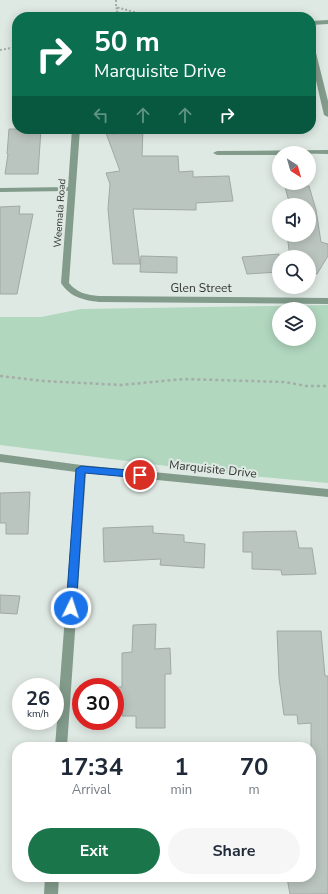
<!DOCTYPE html>
<style>
:root{--surface:#fff;--page:#f6f6f7;--text:#1f2937;--muted:#747a83;--accent:#1b754a}
body{margin:0;font-family:"Nunito Sans",sans-serif;background:var(--page);color:var(--text);height:100vh;display:flex;flex-direction:column;font-size:15px;white-space:nowrap}
*{box-sizing:border-box;margin:0}
p{font-size:13px;color:var(--muted)}
.icon{flex:none;width:22px;height:22px;fill:none;stroke:currentColor;stroke-width:2;stroke-linecap:round;stroke-linejoin:round}
.map{position:relative;flex:1;overflow:hidden}
.details{position:absolute;left:12px;top:742px;width:304px;height:140px;display:flex;flex-direction:column;background:var(--surface);border-radius:16px;box-shadow:0 2px 10px #0003}
.details>*{flex:none}
.top-card{position:absolute;left:12px;top:12px;width:304px;height:122px;border-radius:16px;box-shadow:0 2px 10px #0003;background:#0b6e4f;color:#fff;overflow:hidden}
.needle{width:26px;rotate:143deg}
.tools{position:absolute;left:272px;top:146px;display:grid;gap:8px}
.tools a{display:grid;place-items:center;width:44px;height:44px;border-radius:50%;background:var(--surface);box-shadow:0 2px 10px #0003;font-size:20px}
.speed{position:absolute;left:12px;top:678px;display:flex;gap:8px;font-size:20px;font-weight:700;text-align:center}
.speed>*{display:grid;place-content:center;width:52px;height:52px;border-radius:50%;background:var(--surface);box-shadow:0 2px 10px #0003;line-height:1}
.speed small{font-size:10px;font-weight:400}
.speed .limit{border:6px solid #d22;background:#fff;color:#111}
.pin{position:absolute;display:grid;place-items:center;width:34px;height:34px;color:#fff;margin:-17px;border:2px solid #fff;border-radius:50%;box-shadow:0 1px 4px #0007}
.me{position:absolute;width:44px;margin:-22px;rotate:4deg;stroke-linejoin:round;filter:drop-shadow(0 0 3px #0008)}
.turn{display:flex;align-items:center;gap:14px;height:84px;padding:0 16px;font-size:18px}
.turn .icon{width:52px;height:52px;stroke-width:2.5}
.turn b{display:block;font-size:28px;line-height:34px}
.lanes{display:flex;align-items:center;height:38px;padding:0 16px;background:#0003;justify-content:center;gap:20px;direction:ltr}
.lanes .off{opacity:.35}
.eta{display:flex;justify-content:space-evenly;align-items:center;height:68px;text-align:center}
.eta b{font-size:24px;font-weight:700;line-height:28px}
.button{display:flex;gap:8px;margin-top:auto;padding:8px 16px}
.button a{flex:1;height:46px;border-radius:24px;background:var(--accent);color:#fff;font-size:16px;font-weight:700;line-height:46px;text-align:center}
.button a+a{background:var(--page);color:var(--text)}
.map>svg:first-child{display:block}
.green{fill:#b1d7bf;fill-rule:evenodd}
.building{fill:#bbc5bf;stroke:#a0a9a3}
.lines{fill:none;stroke-linecap:round;stroke-linejoin:round}
.path-far1{stroke:#a5ada8;stroke-width:2;stroke-dasharray:2 2;stroke-linecap:butt}
.path{stroke:#a5ada8;stroke-width:2.5;stroke-dasharray:3 3;stroke-linecap:butt}
.minor{fill:#829b8b;fill-rule:evenodd}
.route{fill:#1a73e8;stroke:#114b97}
.labels{text-anchor:middle;stroke-width:4;stroke-linejoin:round;paint-order:stroke}
.far-street-label{font-size:10px;fill:#323533;stroke:#dfe9e3}
.street-label{font-size:12px;fill:#323533;stroke:#dfe9e3}
</style>
<div class="map">
<svg width="328" height="894" viewBox="0 0 328 894">
<rect width="100%" height="100%" fill="#dfe9e3"/>
<path class="green" d="M328 305V483L230 474 0 445V317H41L81 309ZM279 309H309V339H279Z"/>
<g class="building">
<path d="M9 129H41L38 174H5L8 154H7Z"/>
<path d="M115 129H143L142 156H178L179 172 193 171V177L229 176 233 201 196 203V210L133 209 140 264H113L108 209 110 184 106 173 120 171 106 133 115 134Z"/>
<path d="M309 186 316 210 321 242 328 244V256L317 274 309 272V257H290L287 235H309V205H290L285 187Z"/>
<path d="M20 206 19 214H33L17 294H0V207Z"/>
<path d="M279 254V272L247 274 242 257Z"/>
<path d="M141 256 177 257V273L140 272Z"/>
<path d="M30 492 28 534H6V523H0V493Z"/>
<path d="M153 526V533L184 535V542L205 544 204 568 160 565 161 559 104 562 103 528Z"/>
<path d="M296 531 299 548H312L316 574 282 575 281 570 252 569V552H243V532Z"/>
<path d="M0 595 20 596 17 614 0 613Z"/>
<path d="M156 624 155 649 170 648 171 674H165V728H136V716H122L123 705H115V687H122V653L132 652 133 625Z"/>
<path d="M277 631H321L325 676H328V894H290L287 878 311 877V723L298 724 297 715H284L279 678Z"/>
</g>
<g class="lines">
<g class="path-far1">
<path d="M116 0V7"/>
<path d="M110 17 118 11 116 7 152 17"/>
<path d="M0 50 17 47"/>
</g>
<path class="path" d="M0 376 44 381 121 385 184 379 284 382 307 386H328"/>
<g class="minor">
<path d="M328 20V24L311 25V21Z"/>
<path d="M311 43 314 45 328 101V117L324 115 311 59Z"/>
<path d="M72 129H80L69 283C77 293 87 295 99 296L328 298V304L99 302C83 300 70 297 61 283L68 191 0 192V188L68 187Z"/>
<path d="M328 150V154L279 153V155H217L213 153 217 151Z"/>
<path d="M0 454 81 465 328 489V497L86 473 67 747H55L76 472 0 462Z"/>
<path d="M45 877H59L58 894H44Z"/>
</g>
</g>
<path class="route" d="M81 466 140 471 145 475 140 478 85 473 76 608 75 611 71 612 68 611 66 608 76 469Z"/>
<g class="labels">
<g class="far-street-label">
<text transform="translate(59 213) rotate(-86)" y="4">Weemala Road</text>
</g>
<g class="street-label">
<text x="201" y="292">Glen Street</text>
<text transform="translate(213 469) rotate(6)" y="4">Marquisite Drive</text>
</g>
</g>
</svg>
<div class="tools">
<a><svg class="needle" viewBox="-14 -14 28 28"><path d="M0-13l5 13h-10z" fill="#e53935"/><path d="M0 13l5-13h-10z" fill="#747a83"/></svg></a>
<a><svg class="icon" aria-label="sound" viewBox="0 0 24 24"><path d="M4 9h4l5-4v14l-5-4H4zM17 9q2 3 0 6"/></svg></a>
<a><svg class="icon" aria-label="search" viewBox="0 0 24 24"><circle cx="10" cy="10" r="6"/><path d="M15 15l6 6"/></svg></a>
<a><svg class="icon" aria-label="layers" viewBox="0 0 24 24"><path d="M12 4l9 5-9 5-9-5zM3 14l9 5 9-5"/></svg></a>
</div>
<div class="speed"><div>26<small>km/h</small></div><div class="limit">30</div></div>
<div class="pin" style="left:140px;top:475px;background:#d93025"><svg class="icon" aria-label="arrive" viewBox="0 0 24 24"><path d="M6 21V4h12l-3 4 3 4H6"/></svg></div>
<svg class="me" style="left:71px;top:608px" viewBox="-20 -20 40 40"><circle r="17" fill="#1a73e8" stroke="#fff" stroke-width="3"/><path d="M0-11L8 9 0 5-8 9z" fill="#fff"/></svg>
<div class="top-card">
<div class="turn"><svg class="icon" aria-label="right" viewBox="0 0 24 24"><path d="M7 20v-9h11M14 6l5 5-5 5"/></svg><div><b>50 m</b>Marquisite Drive</div></div>
<div class="lanes"><svg class="icon off" aria-label="left" viewBox="0 0 24 24"><path d="M17 20v-9H6M10 6l-5 5 5 5"/></svg><svg class="icon off" aria-label="ahead" viewBox="0 0 24 24"><path d="M12 20V5M6 11l6-6 6 6"/></svg><svg class="icon off" aria-label="ahead" viewBox="0 0 24 24"><path d="M12 20V5M6 11l6-6 6 6"/></svg><svg class="icon" aria-label="right" viewBox="0 0 24 24"><path d="M7 20v-9h11M14 6l5 5-5 5"/></svg></div>
</div>
<section class="details">
<div class="eta">
<div><b>17:34</b><p>Arrival</p></div>
<div><b>1</b><p>min</p></div>
<div><b>70</b><p>m</p></div>
</div>
<div class="button"><a>Exit</a><a>Share</a></div>
</section>
</div>
